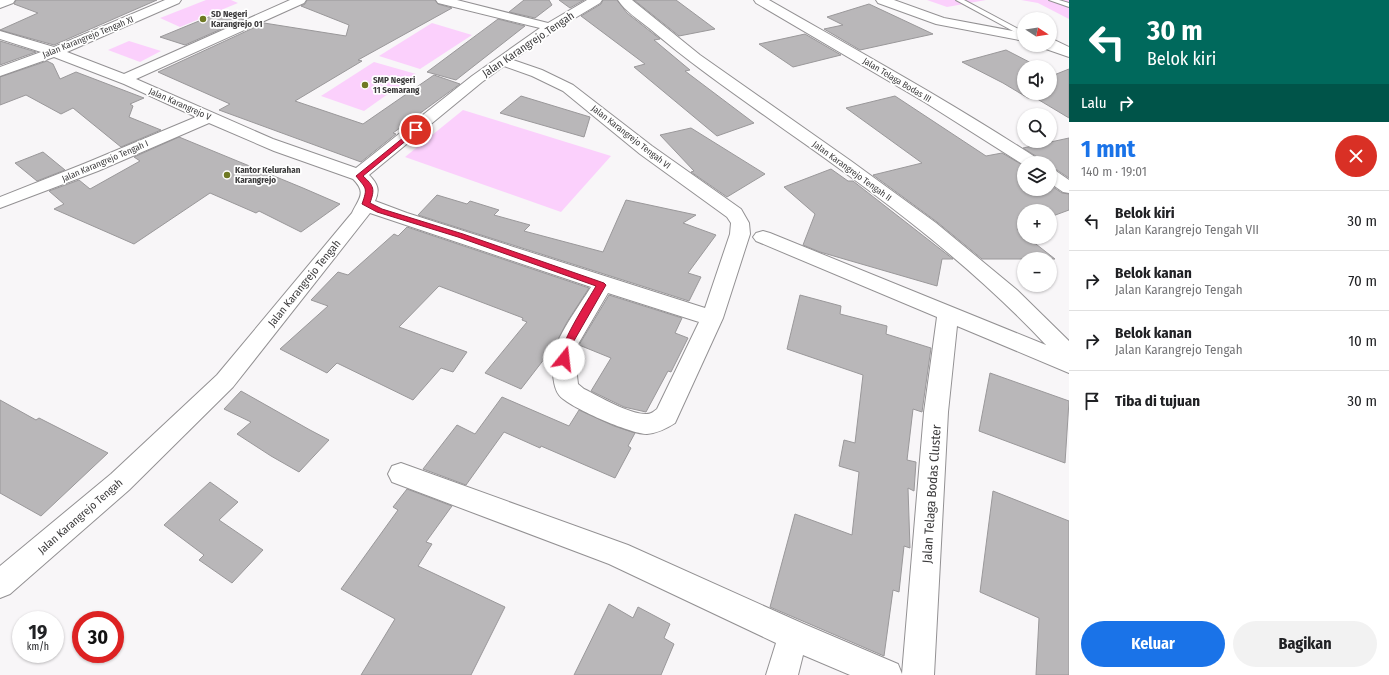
<!DOCTYPE html>
<html lang="id">
<meta charset="utf-8">
<style>
:root{--surface:#fff;--page:#f2f2f2;--text:#202124;--muted:#757577;--line:#e0e0e0;--accent:#1a73e8}
body{margin:0;font-family:"Fira Sans Condensed",sans-serif;background:var(--page);color:var(--text);height:100vh;display:flex;flex-direction:column;font-size:15px;white-space:nowrap}
*{box-sizing:border-box;margin:0}
p{font-size:13px;color:var(--muted)}
.icon{flex:none;width:22px;height:22px;fill:none;stroke:currentColor;stroke-width:2;stroke-linecap:round;stroke-linejoin:round}
.map{position:relative;flex:1;overflow:hidden}
.panel{display:flex;flex-direction:column;background:var(--surface);width:320px}
.panel>*{flex:none}
.banner{background:#00695c;color:#fff;overflow:hidden}
.needle{width:26px;rotate:102deg}
.controls{position:absolute;left:1017px;top:12px;display:grid;gap:8px}
.controls a{display:grid;place-items:center;width:40px;height:40px;border-radius:50%;background:var(--surface);box-shadow:0 1px 3px #0004;font-size:20px}
.speed{position:absolute;left:12px;top:611px;display:flex;gap:8px;font-size:20px;font-weight:700;text-align:center}
.speed>*{display:grid;place-content:center;width:52px;height:52px;border-radius:50%;background:var(--surface);box-shadow:0 1px 3px #0004;line-height:1}
.speed small{font-size:10px;font-weight:400}
.speed .limit{border:6px solid #d22;background:#fff;color:#111}
.pin{position:absolute;display:grid;place-items:center;width:34px;height:34px;color:#fff;margin:-17px;border:2px solid #fff;border-radius:50%;box-shadow:0 1px 4px #0007}
.me{position:absolute;width:44px;margin:-22px;rotate:16deg;stroke-linejoin:round;filter:drop-shadow(0 0 3px #0008)}
.turn{display:flex;align-items:center;gap:14px;height:84px;padding:0 12px;font-size:18px}
.turn .icon{width:52px;height:52px;stroke-width:2.5}
.turn b{display:block;font-size:28px;line-height:34px}
.then{display:flex;align-items:center;height:38px;padding:0 12px;background:#0003;gap:8px;font-size:15px}
.round{display:grid;place-items:center;flex:none;width:42px;height:42px;border-radius:21px;background:var(--page)}
.head{display:flex;align-items:center;justify-content:space-between;height:68px;padding:0 12px}
h1{font-size:24px;font-weight:700;line-height:30px;color:var(--accent)}
.cta{display:flex;gap:8px;margin-top:auto;padding:8px 12px}
.cta a{flex:1;height:46px;border-radius:24px;background:var(--accent);color:#fff;font-size:16px;font-weight:700;line-height:46px;text-align:center}
.cta a+a{background:var(--page);color:var(--text)}
ul{padding:0;list-style:none}
li{display:flex;align-items:center;gap:12px;height:60px;padding:0 12px;border-top:1px solid var(--line)}
li div{flex:1}
li b{display:block;font-size:15px}
li em{font-style:normal}
main{display:flex;flex:1;min-height:0}
.map>svg:first-child{display:block}
.green{fill:#fbd0fc}
.building{fill:#b9b7b9;stroke:#9a989a}
.lines{fill:none;stroke-linecap:round;stroke-linejoin:round}
.lane-casing{stroke:#939193;stroke-width:2}
.street-casing{stroke:#939193;stroke-width:2}
.lane{fill:#fff;fill-rule:evenodd}
.street{fill:#fff;fill-rule:evenodd}
.route{fill:#e11d48;stroke:#92132f}
.poi-dot{fill:#6f7924;stroke:#fff;stroke-width:1.5}
.labels{text-anchor:middle;stroke-width:3.5;stroke-linejoin:round;paint-order:stroke}
.far-poi-label{font-size:9px;font-weight:bold;fill:#3c3b3c;stroke:#fff;text-anchor:start}
.far-street-label{font-size:9px;fill:#3c3b3c;stroke:#fff}
.street-label{font-size:11px;fill:#3c3b3c;stroke:#fff}
.near-street-label{font-size:13px;fill:#3c3b3c;stroke:#fff}
</style>
<main>
<div class="map">
<svg width="1069" height="675" viewBox="0 0 1069 675">
<rect width="100%" height="100%" fill="#f8f6f8"/>
<g class="green">
<path d="M206 0H231L238 3 180 27 160 18Z"/>
<path d="M927 0H986L947 7Z"/>
<path d="M1021 0H1069V19L1038 3Z"/>
<path d="M432 23 472 35 420 69 379 56Z"/>
<path d="M129 41 161 51 140 62 108 50Z"/>
<path d="M374 62 416 74 364 111 321 96Z"/>
<path d="M463 110 611 156 561 212 405 157Z"/>
</g>
<g class="building">
<path d="M16 0H157L54 45 0 30 38 13 14 4Z"/>
<path d="M307 0H435L438 4 452 8 358 60 362 61 295 101 363 124 434 75 460 84 393 133 396 134 361 162 219 110 230 104 158 72 264 23 346 36 349 25 301 6 305 4Z"/>
<path d="M524 0H549L552 5 535 18 509 12Z"/>
<path d="M559 0H584L570 8Z"/>
<path d="M603 0H617L627 13 660 39 654 40 690 70 685 71 754 123 717 136 634 67 645 64 581 16 601 4Z"/>
<path d="M634 0H676L715 29 679 36Z"/>
<path d="M869 4 933 34 860 50 824 29 843 25 827 17Z"/>
<path d="M216 14 244 19 185 45 160 37Z"/>
<path d="M498 19 525 26 456 80 427 72Z"/>
<path d="M805 34 841 55 793 67 759 44Z"/>
<path d="M0 41 36 52 0 65Z"/>
<path d="M1006 50 1039 67H1024V93H1050V73L1054 75 1069 69V118L1034 97 1028 98 1003 83 962 62Z"/>
<path d="M47 61 53 64 60 79 76 72 144 98 130 104 133 106 129 117 161 130 121 147 73 108 61 114 26 95 0 105V77Z"/>
<path d="M521 96 590 117 584 137 500 113Z"/>
<path d="M895 96 986 156 1002 153 1024 166V189H1050V185L1062 193 1069 194V210L1050 217V211H1024V226L1017 229 1024 234V237H1027L1055 259H982L937 222 873 175 922 163 846 108Z"/>
<path d="M691 128 765 174 727 197 691 172 694 171 660 135Z"/>
<path d="M179 137 303 188 340 204 301 232 259 211 256 213 210 193 134 244 54 209 64 204 49 191 79 180 90 189 140 161 134 157Z"/>
<path d="M1069 138V178L1057 170 1050 169V163H1042L1039 158 1023 148Z"/>
<path d="M43 152 65 170 37 181 15 163Z"/>
<path d="M831 169 848 181H853L953 259H942L937 286 820 252 803 245 815 214 784 187Z"/>
<path d="M437 195 467 204 470 201 499 210 494 215 530 225 524 231 603 252 626 200 696 215 683 223 716 235 688 273 701 277 689 301 418 215Z"/>
<path d="M407 227 589 288 567 322 555 345 521 389 485 373 527 322 522 320 523 318 439 286 399 327 467 352 453 372 441 368 413 400 337 363 327 373 280 349 328 306 311 300 338 272 348 275 394 234 398 236Z"/>
<path d="M609 295 682 318 675 333 688 338 671 372 668 371 646 412 624 407 591 391 611 358 579 345Z"/>
<path d="M800 295 841 306 840 314 887 326 886 334 931 348 922 412 913 409 907 460 916 462 914 491 908 488 910 548 904 546 899 592 893 590 884 656 770 607 795 514 852 535 859 472 839 466 844 440 855 443 863 375 787 349Z"/>
<path d="M990 373 1069 401 1065 463 979 431Z"/>
<path d="M241 391 310 430 329 440 299 472 271 456 237 434 251 422 224 409Z"/>
<path d="M502 397 569 426 579 410 614 426 635 433 628 446 631 448 615 478 541 446 540 448 504 432 466 485 423 469 457 425 475 434Z"/>
<path d="M0 400 36 420 39 418 108 453 41 516 0 493Z"/>
<path d="M210 482 238 502 219 520 263 550 232 583 199 560 204 555 164 525Z"/>
<path d="M407 489 452 506 426 542 432 544 418 566 505 607 471 675H361L395 619 341 589 398 510 393 507Z"/>
<path d="M993 491 1069 521V675H1036L1039 618 980 592Z"/>
<path d="M609 604 633 618 638 607 670 624 664 638 674 644 661 675H574Z"/>
</g>
<g class="lines">
<g class="lane-casing">
<g id="lane">
<path d="M956 0H964L1024 32V37Z"/>
<path d="M1049 0H1059L1069 3V7Z"/>
<path d="M1050 38 1069 47V52L1050 43Z"/>
</g>
</g>
<g class="street-casing">
<g id="street">
<path d="M0 0H15L13 3 0 8Z"/>
<path d="M165 0H181L179 3 67 52 124 74 290 0H306L304 3 136 79 273 139 356 168 472 76 540 28 438 3 436 0H457L548 23 587 0H602L600 3 555 30 513 60 542 70 573 85 652 146 741 209 749 223 750 234 723 318 675 423C666 429 657 433 647 434 631 434 568 407 559 395 553 387 552 369 553 359 554 339 580 305 591 287L370 213 233 387 129 490 10 594 0 598V566L111 474 217 375 352 213C359 198 367 193 353 179L274 151 209 123 98 171 0 208V197L86 163 196 117 124 84 54 57 0 76V67L41 52 0 39V31L54 47ZM504 66 532 76 563 91 640 154 727 217 731 223 730 234 705 308 407 213 375 201C380 190 378 184 369 175L482 82ZM608 293 699 322 657 409C653 412 651 414 646 414 629 414 600 397 584 389L578 384 575 359 577 346Z"/>
<path d="M618 0H632L700 55 851 161 936 223 1017 290 1069 341V373L957 326 948 412 934 675H850L803 655 798 675H766L776 643 609 564 392 482 388 474 392 466 401 463 628 545 804 624 898 664 902 674 924 412 937 317 756 241 753 237 756 233 763 231 770 233 1046 345C968 262 878 195 785 130 739 97 692 65 649 28 639 20 625 11 618 0Z"/>
<path d="M754 0H769C860 52 951 102 1038 159L1041 163H1024V165L926 103 756 3Z"/>
<path d="M876 0H894L944 18 1024 33V41L936 24 878 3Z"/>
<path d="M1050 41 1069 48V57L1043 48 1041 45H1050Z"/>
<path d="M1050 170 1056 171 1069 180V193L1063 192 1050 183Z"/>
</g>
</g>
<use href="#lane" class="lane"/>
<use href="#street" class="street"/>
</g>
<path class="route" d="M414 129 419 130 363 176C374 186 375 189 370 203L382 209 463 234 604 283 606 285 571 346 567 362H561C555 349 589 299 596 286L458 237 377 212 362 204C368 187 366 189 356 176Z"/>
<g class="poi-dot">
<circle cx="203" cy="19" r="4"/>
<circle cx="365" cy="85" r="4"/>
<circle cx="227" cy="175" r="4"/>
</g>
<g class="labels">
<g class="far-poi-label">
<text x="211" y="17">SD Negeri<tspan x="211" dy="10">Karangrejo 01</tspan></text>
<text x="373" y="83">SMP Negeri<tspan x="373" dy="10">11 Semarang</tspan></text>
<text x="235" y="173">Kantor Kelurahan<tspan x="235" dy="10">Karangrejo</tspan></text>
</g>
<g class="far-street-label">
<text transform="translate(88 37) rotate(-22)" y="3">Jalan Karangrejo Tengah XI</text>
<text transform="translate(897 80) rotate(31)" y="3">Jalan Telaga Bodas III</text>
<text transform="translate(180 104) rotate(24)" y="3">Jalan Karangrejo V</text>
<text transform="translate(631 137) rotate(38)" y="3">Jalan Karangrejo Tengah VI</text>
<text transform="translate(105 161) rotate(-23)" y="3">Jalan Karangrejo Tengah I</text>
<text transform="translate(852 171) rotate(36)" y="3">Jalan Karangrejo Tengah II</text>
</g>
<g class="street-label">
<text transform="translate(528 44) rotate(-34)" y="4">Jalan Karangrejo Tengah</text>
<text transform="translate(304 283) rotate(-51)" y="4">Jalan Karangrejo Tengah</text>
<text transform="translate(80 516) rotate(-41)" y="4">Jalan Karangrejo Tengah</text>
</g>
<g class="near-street-label">
<text transform="translate(931 494) rotate(-86)" y="5">Jalan Telaga Bodas Cluster</text>
</g>
</g>
</svg>
<div class="controls">
<a><svg class="needle" viewBox="-14 -14 28 28"><path d="M0-13l5 13h-10z" fill="#e53935"/><path d="M0 13l5-13h-10z" fill="#757577"/></svg></a>
<a><svg class="icon" aria-label="sound" viewBox="0 0 24 24"><path d="M4 9h4l5-4v14l-5-4H4zM17 9q2 3 0 6"/></svg></a>
<a><svg class="icon" aria-label="search" viewBox="0 0 24 24"><circle cx="10" cy="10" r="6"/><path d="M15 15l6 6"/></svg></a>
<a><svg class="icon" aria-label="layers" viewBox="0 0 24 24"><path d="M12 4l9 5-9 5-9-5zM3 14l9 5 9-5"/></svg></a>
<a>+</a>
<a>−</a>
</div>
<div class="speed"><div>19<small>km/h</small></div><div class="limit">30</div></div>
<div class="pin" style="left:416px;top:130px;background:#d93025"><svg class="icon" aria-label="arrive" viewBox="0 0 24 24"><path d="M6 21V4h12l-3 4 3 4H6"/></svg></div>
<svg class="me" style="left:564px;top:359px" viewBox="-20 -20 40 40"><circle r="19" fill="#fff"/><path d="M0-13L10 11 0 6-10 11z" fill="#e11d48"/></svg>
</div>
<section class="panel">
<div class="banner">
<div class="turn"><svg class="icon" aria-label="left" viewBox="0 0 24 24"><path d="M17 20v-9H6M10 6l-5 5 5 5"/></svg><div><b>30 m</b>Belok kiri</div></div>
<div class="then">Lalu<svg class="icon" aria-label="right" viewBox="0 0 24 24"><path d="M7 20v-9h11M14 6l5 5-5 5"/></svg></div>
</div>
<div class="head"><div><h1>1 mnt</h1><p>140 m · 19:01</p></div><a class="round" style="background:#d93025;color:#fff"><svg class="icon" aria-label="close" viewBox="0 0 24 24"><path d="M6 6l12 12M18 6L6 18"/></svg></a></div>
<ul>
<li><svg class="icon" aria-label="left" viewBox="0 0 24 24"><path d="M17 20v-9H6M10 6l-5 5 5 5"/></svg><div><b>Belok kiri</b><p>Jalan Karangrejo Tengah VII</p></div><em>30 m</em></li>
<li><svg class="icon" aria-label="right" viewBox="0 0 24 24"><path d="M7 20v-9h11M14 6l5 5-5 5"/></svg><div><b>Belok kanan</b><p>Jalan Karangrejo Tengah</p></div><em>70 m</em></li>
<li><svg class="icon" aria-label="right" viewBox="0 0 24 24"><path d="M7 20v-9h11M14 6l5 5-5 5"/></svg><div><b>Belok kanan</b><p>Jalan Karangrejo Tengah</p></div><em>10 m</em></li>
<li><svg class="icon" aria-label="arrive" viewBox="0 0 24 24"><path d="M6 21V4h12l-3 4 3 4H6"/></svg><div><b>Tiba di tujuan</b></div><em>30 m</em></li>
</ul>
<div class="cta"><a>Keluar</a><a>Bagikan</a></div>
</section>
</main>
